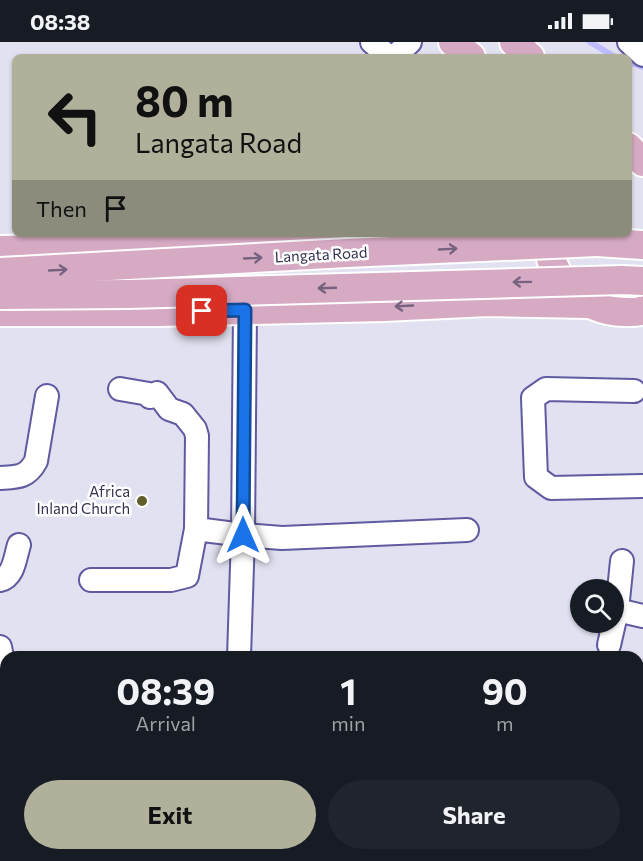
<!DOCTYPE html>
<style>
:root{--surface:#171b24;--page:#20242c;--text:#f1f3f6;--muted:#9ea1a6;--accent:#b0b09b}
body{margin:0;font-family:Commissioner,sans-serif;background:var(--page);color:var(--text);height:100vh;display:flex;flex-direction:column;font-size:22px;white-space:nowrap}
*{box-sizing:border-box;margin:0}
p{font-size:20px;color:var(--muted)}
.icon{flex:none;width:33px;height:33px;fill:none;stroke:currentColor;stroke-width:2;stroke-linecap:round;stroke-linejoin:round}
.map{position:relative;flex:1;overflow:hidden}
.sheet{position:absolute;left:0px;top:609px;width:644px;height:210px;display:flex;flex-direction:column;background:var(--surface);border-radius:18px 18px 0 0;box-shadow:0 2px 4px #0004}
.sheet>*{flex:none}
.guide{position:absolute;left:12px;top:12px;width:620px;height:183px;border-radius:9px;box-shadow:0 2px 4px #0004;background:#b0b09b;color:#111;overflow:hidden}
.fabs{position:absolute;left:570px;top:537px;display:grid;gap:12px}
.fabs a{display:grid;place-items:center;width:54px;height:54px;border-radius:50%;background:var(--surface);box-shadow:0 2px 4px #0004;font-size:30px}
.pin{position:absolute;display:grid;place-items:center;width:51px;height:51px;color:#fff;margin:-26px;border-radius:12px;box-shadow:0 3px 9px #0006}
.me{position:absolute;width:66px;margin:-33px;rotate:0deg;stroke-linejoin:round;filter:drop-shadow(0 0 4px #0008)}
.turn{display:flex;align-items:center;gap:21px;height:126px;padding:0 24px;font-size:27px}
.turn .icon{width:78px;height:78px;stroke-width:2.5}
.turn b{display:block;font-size:42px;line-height:51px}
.then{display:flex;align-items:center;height:57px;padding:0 24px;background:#0003;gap:12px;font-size:22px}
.eta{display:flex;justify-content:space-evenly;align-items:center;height:102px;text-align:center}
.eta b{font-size:36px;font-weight:700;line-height:42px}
.action{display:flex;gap:12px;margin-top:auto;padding:12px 24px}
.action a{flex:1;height:69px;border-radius:36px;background:var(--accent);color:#111;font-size:24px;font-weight:700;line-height:69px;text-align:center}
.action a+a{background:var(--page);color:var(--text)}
.status{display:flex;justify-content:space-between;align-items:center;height:42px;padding:0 30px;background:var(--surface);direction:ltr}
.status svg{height:16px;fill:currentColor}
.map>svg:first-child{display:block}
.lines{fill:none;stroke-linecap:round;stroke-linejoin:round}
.stream{stroke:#bebbfe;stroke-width:6}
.minor-casing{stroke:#605aa0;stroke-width:26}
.major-casing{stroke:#fff;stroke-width:32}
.minor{stroke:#fff;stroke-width:22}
.major{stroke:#d6aac3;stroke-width:28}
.major-bridge-casing{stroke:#fff;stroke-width:32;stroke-linecap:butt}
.major-bridge{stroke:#d6aac3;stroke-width:28}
.oneway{stroke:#75627f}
.route-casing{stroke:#114b97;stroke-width:15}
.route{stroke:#1a73e8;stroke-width:10}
.poi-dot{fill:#615e2b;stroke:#fff;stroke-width:2}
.labels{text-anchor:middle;stroke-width:5;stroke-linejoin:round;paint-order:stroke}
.street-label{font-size:15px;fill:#343251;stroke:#fff}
.poi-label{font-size:15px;fill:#343251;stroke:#fff;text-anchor:end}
</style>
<div class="status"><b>08:38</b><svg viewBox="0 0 49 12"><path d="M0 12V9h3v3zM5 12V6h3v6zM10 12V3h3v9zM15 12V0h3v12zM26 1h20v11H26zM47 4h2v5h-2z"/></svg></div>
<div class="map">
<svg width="643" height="819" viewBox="0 0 643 819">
<rect width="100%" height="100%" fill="#e1e1f1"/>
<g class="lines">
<g class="stream">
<path d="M590 0 615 15"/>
<path d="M628 20 643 25"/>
</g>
<g class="minor-casing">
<g id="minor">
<path d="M372 0 389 15"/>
<path d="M629 0 643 13"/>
<path d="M394 15 410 0"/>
<path d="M120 347 149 352 150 355 157 351 169 367 183 372 195 387 197 394 196 487"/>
<path d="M634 349 546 347 533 356 536 435 551 446 643 444"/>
<path d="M0 436C17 435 27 436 36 419L47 354"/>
<path d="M0 538C14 535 15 515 19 503"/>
<path d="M91 538H171L187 534 196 487 243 493 245 268"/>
<path d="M617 568 643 574"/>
<path d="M609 603 617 568 622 519"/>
<path d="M0 605 2 615 0 650"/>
<path d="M239 615 243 493 282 496 467 488"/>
<path d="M638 685 643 656"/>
<path d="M0 731 6 732"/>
<path d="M461 813 502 819"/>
<path d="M218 819 220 813"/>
<path d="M614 819 615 813"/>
</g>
</g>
<g class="major-casing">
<g id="major">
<path d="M453 0 471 15"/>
<path d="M514 0 530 15"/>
<path d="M628 105 643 120"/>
<path d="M548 192C549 201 549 212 552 220 564 250 593 270 625 270 631 270 637 271 643 268"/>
<path d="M597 200 643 203"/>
<path d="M0 208 125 205 248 195 347 192"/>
<path d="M0 270H158L384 265 488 260 589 262"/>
</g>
</g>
<use href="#minor" class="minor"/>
<use href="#major" class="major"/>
<g class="major-bridge-casing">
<g id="major-bridge">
<path d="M0 230 347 211 597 200"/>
<path d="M0 253 129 252 622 238 643 239"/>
</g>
</g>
<use href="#major-bridge" class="major-bridge"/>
</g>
<defs><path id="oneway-shaft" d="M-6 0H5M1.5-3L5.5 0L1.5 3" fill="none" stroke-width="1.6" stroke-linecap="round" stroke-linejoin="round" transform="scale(1.5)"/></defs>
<g class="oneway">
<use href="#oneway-shaft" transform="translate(448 207) rotate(-3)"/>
<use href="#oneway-shaft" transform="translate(253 216) rotate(-3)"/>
<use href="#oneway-shaft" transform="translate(58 228) rotate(-3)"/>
<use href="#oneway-shaft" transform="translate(522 240) rotate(179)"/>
<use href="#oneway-shaft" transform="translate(327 246) rotate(178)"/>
<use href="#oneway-shaft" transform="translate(404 264) rotate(177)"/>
</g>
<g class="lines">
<g class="route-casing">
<path id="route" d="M202 269 245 268 243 493"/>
</g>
<use href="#route" class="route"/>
</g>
<circle class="poi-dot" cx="142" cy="459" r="6"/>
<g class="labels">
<g class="street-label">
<text transform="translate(321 213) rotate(-3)" y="5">Langata Road</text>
</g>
<g class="poi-label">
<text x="130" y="455">Africa<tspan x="130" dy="17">Inland Church</tspan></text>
</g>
</g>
</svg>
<div class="fabs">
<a><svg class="icon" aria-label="search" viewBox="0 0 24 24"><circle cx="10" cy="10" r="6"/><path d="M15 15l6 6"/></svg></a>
</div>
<div class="pin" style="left:202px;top:269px;background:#d93025"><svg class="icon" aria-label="arrive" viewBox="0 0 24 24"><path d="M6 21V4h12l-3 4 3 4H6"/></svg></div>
<svg class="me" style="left:243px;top:493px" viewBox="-20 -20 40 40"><path d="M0-17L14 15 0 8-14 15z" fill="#1a73e8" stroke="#fff" stroke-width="4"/></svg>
<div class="guide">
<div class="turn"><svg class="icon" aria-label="left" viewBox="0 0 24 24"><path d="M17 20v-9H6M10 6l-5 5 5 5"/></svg><div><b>80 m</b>Langata Road</div></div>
<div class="then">Then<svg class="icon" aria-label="arrive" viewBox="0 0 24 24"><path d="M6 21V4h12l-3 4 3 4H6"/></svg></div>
</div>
<section class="sheet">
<div class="eta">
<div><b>08:39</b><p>Arrival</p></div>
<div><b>1</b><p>min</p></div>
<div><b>90</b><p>m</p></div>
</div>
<div class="action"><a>Exit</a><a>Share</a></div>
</section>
</div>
